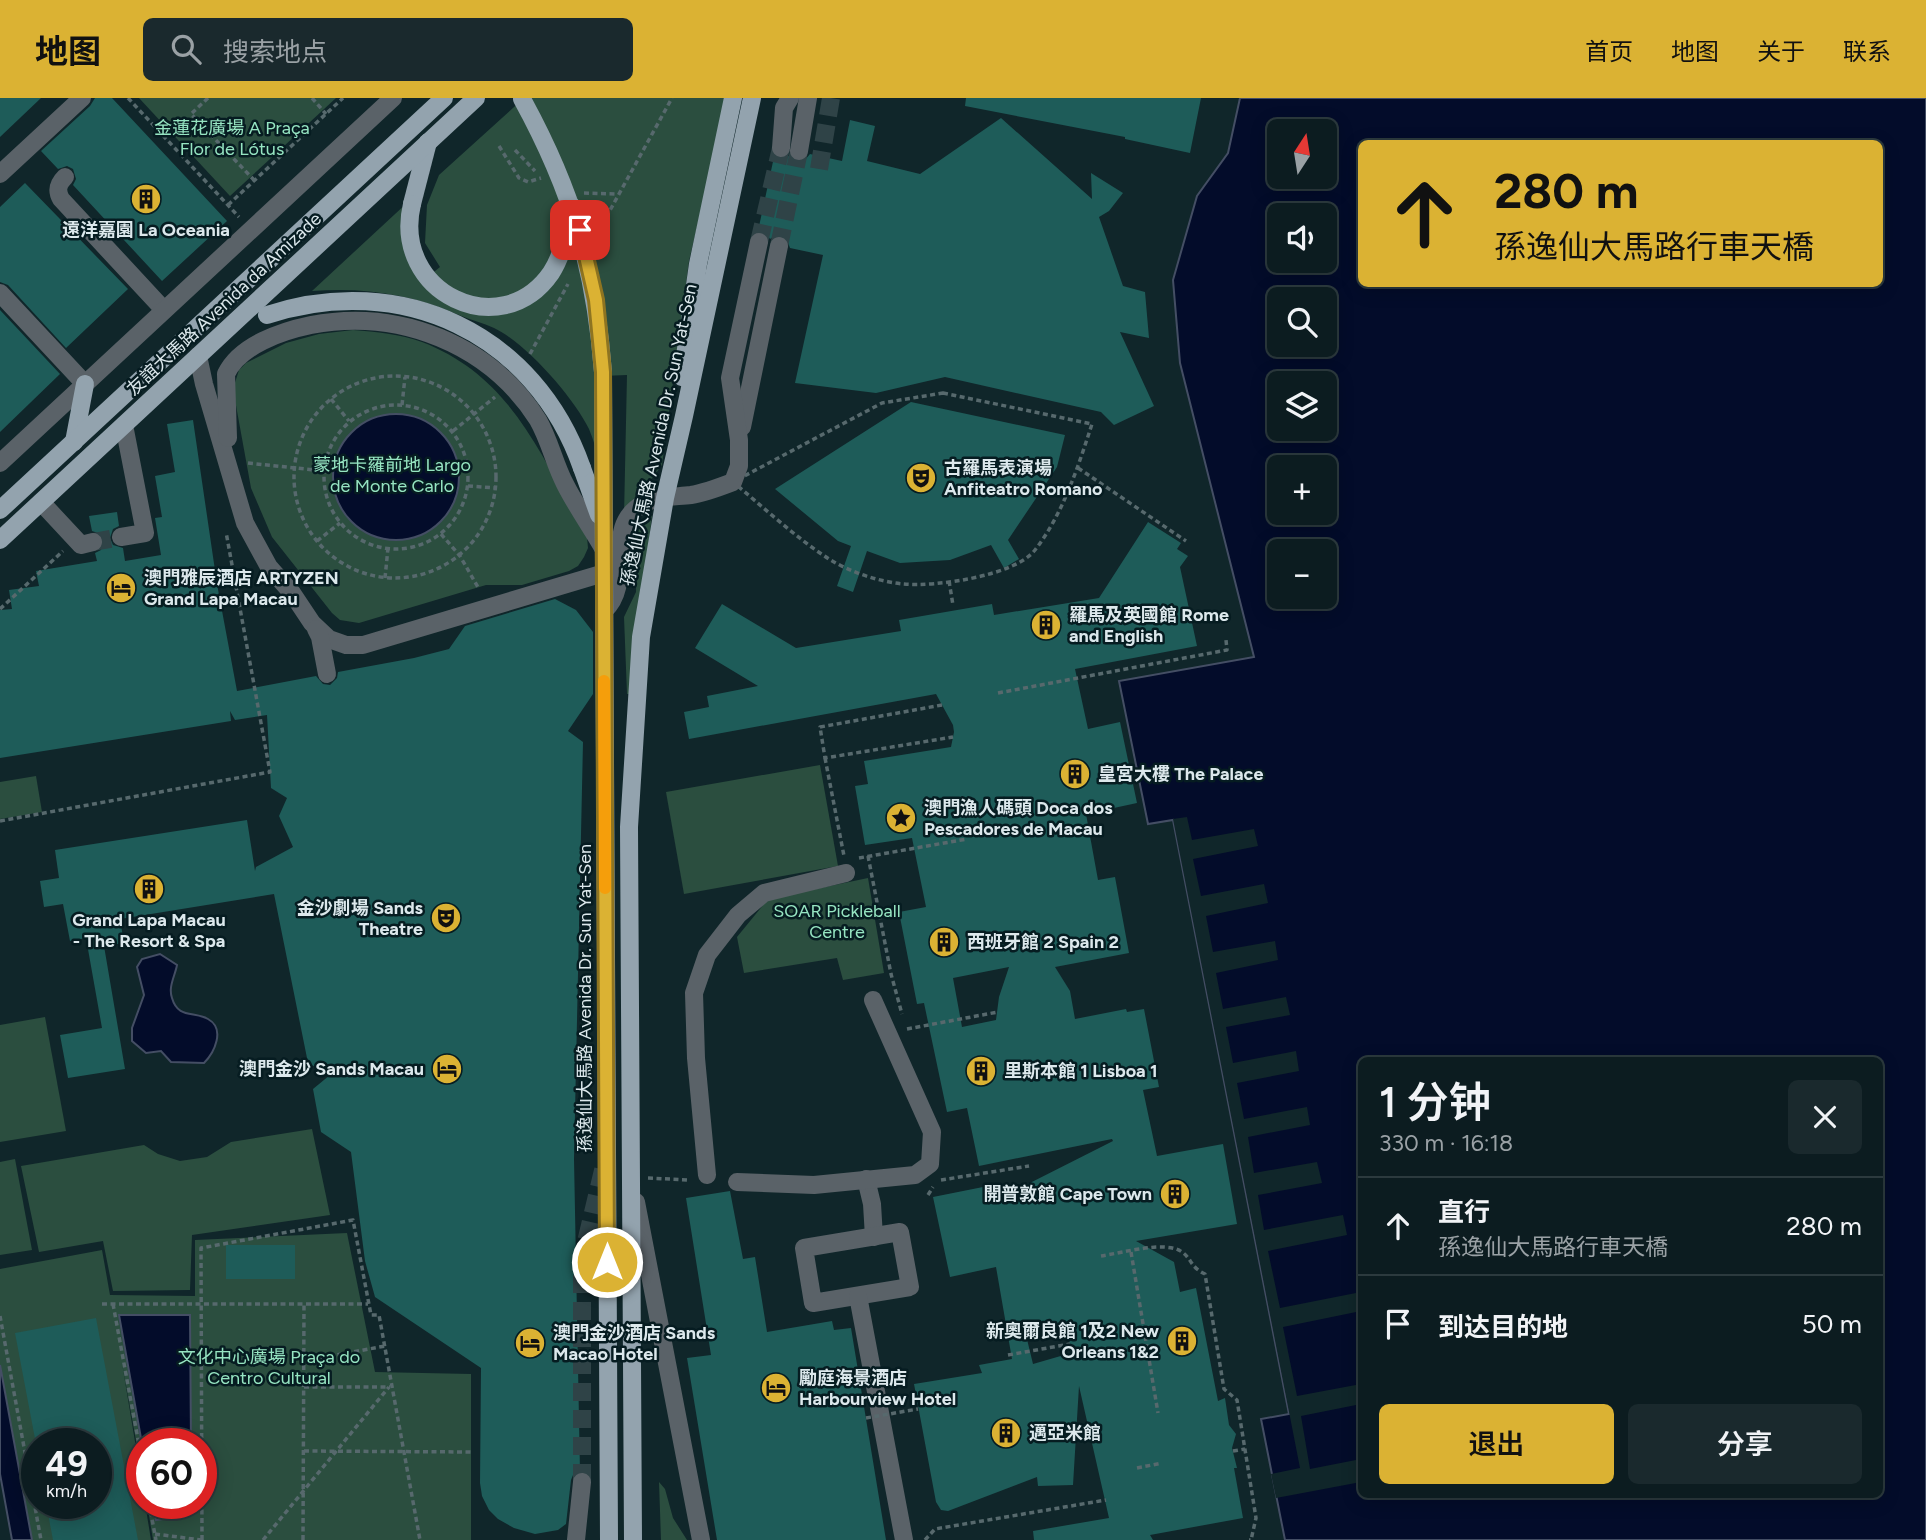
<!DOCTYPE html>
<html lang="zh">
<meta charset="utf-8">
<style>
:root{--surface:#0c1c20;--page:#1a292d;--text:#f1f3f6;--muted:#9aa1a5;--line:#2c3a3e;--accent:#dbb233}
body{margin:0;font-family:Figtree,"Noto Sans SC",sans-serif;background:var(--page);color:var(--text);height:100vh;display:flex;flex-direction:column;font-size:26px;white-space:nowrap}
*{box-sizing:border-box;margin:0}
p{font-size:23px;color:var(--muted)}
.icon{flex:none;width:38px;height:38px;fill:none;stroke:currentColor;stroke-width:2;stroke-linecap:round;stroke-linejoin:round}
.map{position:relative;flex:1;overflow:hidden}
.side{position:absolute;left:1358px;top:959px;width:525px;height:441px;display:flex;flex-direction:column;background:var(--surface);border-radius:10px;box-shadow:0 4px 18px #0003,0 0 0 2px var(--line)}
.side>*{flex:none}
.hud{position:absolute;left:1358px;top:42px;width:525px;height:147px;border-radius:10px;box-shadow:0 4px 18px #0003,0 0 0 2px var(--line);background:#dbb233;color:#111;overflow:hidden}
.needle{width:46px;rotate:12deg}
.controls{position:absolute;left:1267px;top:21px;display:grid;gap:14px}
.controls a{display:grid;place-items:center;width:70px;height:70px;border-radius:10px;background:var(--surface);box-shadow:0 4px 18px #0003,0 0 0 2px var(--line);font-size:35px}
.speed{position:absolute;left:21px;top:1330px;display:flex;gap:14px;font-size:35px;font-weight:700;text-align:center}
.speed>*{display:grid;place-content:center;width:91px;height:91px;border-radius:50%;background:var(--surface);box-shadow:0 4px 18px #0003,0 0 0 2px var(--line);line-height:1}
.speed small{font-size:18px;font-weight:400}
.speed .limit{border:10px solid #d22;background:#fff;color:#111}
.pin{position:absolute;display:grid;place-items:center;width:60px;height:60px;color:#fff;margin:-30px;border-radius:14px;box-shadow:0 4px 10px #0006}
.me{position:absolute;width:77px;margin:-38px;rotate:0deg;stroke-linejoin:round;filter:drop-shadow(0 0 5px #0008)}
.turn{display:flex;align-items:center;gap:24px;height:147px;padding:0 21px;font-size:32px}
.turn .icon{width:91px;height:91px;stroke-width:2.5}
.turn b{display:block;font-size:49px;line-height:60px}
.round{display:grid;place-items:center;flex:none;width:74px;height:74px;border-radius:10px;background:var(--page)}
.head{display:flex;align-items:center;justify-content:space-between;height:119px;padding:0 21px}
h1{font-size:42px;font-weight:600;line-height:52px}
.primary-button{display:flex;gap:14px;margin-top:auto;padding:14px 21px}
.primary-button a{flex:1;height:80px;border-radius:10px;background:var(--accent);color:#111;font-size:28px;font-weight:600;line-height:80px;text-align:center}
.primary-button a+a{background:var(--page);color:var(--text)}
ul{padding:0;list-style:none}
li{display:flex;align-items:center;gap:21px;height:98px;padding:0 21px;border-top:2px solid var(--line)}
li div{flex:1}
li b{display:block;font-size:26px}
li em{font-style:normal}
header{display:flex;align-items:center;gap:42px;box-sizing:border-box;height:98px;padding:0 35px;background:var(--accent);color:#111}
header strong{font-size:33px}
nav{display:flex;gap:38px;margin-inline-start:auto;font-size:24px}
.search{width:490px;height:63px;background:var(--page);display:flex;align-items:center;gap:18px;box-sizing:border-box;padding:0 24px;border-radius:10px;color:var(--muted);font-size:26px}
.map>svg:first-child{display:block}
.green{fill:#2b4e3f;fill-rule:evenodd}
.water{fill:#030c2a;stroke:#444e64;stroke-width:2;fill-rule:evenodd}
.pier{fill:#10262a}
.building{fill:#1e5c59;fill-rule:evenodd}
.lines{fill:none;stroke-linecap:round;stroke-linejoin:round}
.minor-tunnel{stroke:#2f4347;stroke-width:18;stroke-dasharray:18 9;stroke-linecap:butt}
.path{stroke:#57696d;stroke-width:3.5;stroke-dasharray:5 3.5;stroke-linecap:butt}
.minor{stroke:#5a6268;stroke-width:18}
.major{stroke:#93a3ae;stroke-width:18}
.path-bridge{stroke:#57696d;stroke-width:3.5;stroke-dasharray:5 3.5;stroke-linecap:butt}
.major-bridge{stroke:#93a3ae;stroke-width:18}
.route-casing{stroke:#8e7421;stroke-width:18}
.route{stroke:#dbb233;stroke-width:12}
.slow{stroke:#f59e0b;stroke-width:12}
.labels{text-anchor:middle;stroke-width:5;stroke-linejoin:round;paint-order:stroke}
.park-label{font-size:18px;fill:#96e5c2;stroke:#061c21}
.poi-label{font-size:18px;font-weight:bold;fill:#dce8ec;stroke:#061c21;text-anchor:start}
.street-label{font-size:18px;fill:#dce8ec;stroke:#061c21}
</style>
<header>
<strong>地图</strong>
<div class="search"><svg class="icon" aria-label="search" viewBox="0 0 24 24"><circle cx="10" cy="10" r="6"/><path d="M15 15l6 6"/></svg>搜索地点</div>
<nav><a>首页</a><a>地图</a><a>关于</a><a>联系</a></nav>
</header>
<div class="map">
<svg width="1926" height="1442" viewBox="0 0 1926 1442">
<rect width="100%" height="100%" fill="#10262a"/>
<g class="green">
<path d="M139 0H336L230 98Z"/>
<path d="M524 0H727L689 163 662 367 624 418 627 277 602 278 601 367C597 355 594 343 589 331 574 300 526 245 494 230 483 225 471 222 459 217 411 196 364 189 312 193L408 104 424 182 440 169 425 145 427 107 439 77Z"/>
<path d="M353 232C376 234 400 236 422 244 513 279 542 360 587 439L588 450 584 459 578 468 569 473 522 487H486L359 525 340 522 332 515 272 439 251 390 233 291 239 272 246 265 286 245 319 236Z"/>
<path d="M652 417 639 532V596H627L624 519 636 494 637 431Z"/>
<path d="M820 667 838 768 684 796 666 694Z"/>
<path d="M36 678 42 714 0 721V684Z"/>
<path d="M868 780 884 875 843 882 837 860 744 875 737 839 768 801Z"/>
<path d="M45 919 66 1033 0 1044V927Z"/>
<path d="M312 1031 330 1117 192 1137 190 1192 113 1193 103 1143 39 1154 21 1068 144 1047 158 1056 180 1063 207 1059 231 1044Z"/>
<path d="M15 1061 32 1152 0 1157V1064Z"/>
<path d="M347 1135 375 1274 471 1276V1442H153L147 1405H201V1346H142V1376L122 1265 142 1386V1405H145L151 1442H14L0 1372V1171L102 1152 110 1197 195 1198V1142ZM37 1346H96V1405H37Z"/>
<path d="M659 1384 665 1391 673 1420 687 1442H661Z"/>
</g>
<g class="water">
<path d="M1240 0H1926V1442H1285L1261 1321 1289 1316 1173 722 1148 726 1119 583 1254 559 1180 265 1173 182 1197 98 1228 55ZM1279 33H1325V79H1279ZM1362 46H1880V186H1362ZM1279 117H1325V163H1279ZM1279 201H1325V247H1279ZM1279 285H1325V331H1279ZM1279 369H1325V415H1279ZM1279 453H1325V499H1279ZM1362 962H1880V1396H1362Z"/>
<circle cx="396" cy="379" r="63"/>
<path d="M160 856 177 867C175 878 168 889 172 900 178 921 194 913 208 921 226 931 214 955 204 965L171 964 161 953 146 955 132 943V930L144 897 137 869 142 861Z"/>
<path d="M119 1217H190L191 1346H142Z"/>
<path d="M0 1267 32 1442H12L0 1376Z"/>
<path d="M153 1405H191V1417L156 1422Z"/>
</g>
<path class="pier" d="M1187 719 1192 742 1254 731 1258 748 1193 761 1201 798 1264 786 1268 805 1206 818 1213 854 1275 843 1278 862 1216 875 1223 911 1286 899 1290 917 1226 929 1233 965 1296 953 1299 973 1237 985 1244 1021 1307 1009 1310 1027 1248 1039 1254 1075 1317 1064 1322 1085 1258 1097 1264 1132 1343 1117 1347 1137 1268 1153 1280 1210 1361 1194V1213L1283 1229 1297 1298 1361 1286V1306L1301 1318 1310 1371 1361 1361V1384L1276 1400 1271 1376 1300 1370 1173 721Z"/>
<g class="building">
<path d="M0 0H41L0 39Z"/>
<path d="M95 0H112L227 123 162 183 73 87 76 81 73 71 67 68 58 71 41 53 90 8Z"/>
<path d="M966 0H1201L1190 55 1125 41V39L965 8Z"/>
<path d="M1001 20 1092 101 1091 75 1123 95 1109 113 1099 119 1123 188 1145 194 1149 240 1120 234 1154 308 1114 327 1101 314 945 279 876 295 795 285 823 157 790 150 786 139 776 137 770 141 766 135 758 133 774 59 781 61 789 58 798 64 804 63 810 56 842 63 850 22 875 28 867 63 920 76Z"/>
<path d="M25 85 128 191 66 250 8 187 0 184V109Z"/>
<path d="M0 212 60 276 0 334Z"/>
<path d="M911 304 1065 337 1057 369 1008 442 1019 461 1004 470 991 447 950 462 900 465 867 453 853 494 837 488 851 448 838 443 775 391Z"/>
<path d="M193 322 217 486 237 593 316 578 323 586 330 587 337 580 338 574 414 560 449 551 465 528 555 501 576 512 593 534V596L568 633 583 644 574 1061 580 1373 573 1377 571 1382 566 1426 558 1432 535 1436 514 1430 498 1421 489 1412 482 1398 480 1385 481 1270 375 1199 365 1163 351 1054 321 1034 313 991 330 977 308 965 274 796 120 821 124 845 104 848 125 971 68 980 60 937 102 930 86 840 70 843 63 806 44 809 40 783 59 780 55 752 247 722 255 773 256 769 293 749 279 718 287 700 271 690 267 617 235 622 230 613 231 623 0 660V512L12 511 9 492 39 488 36 473 97 463 95 455 101 452 104 442 101 436 92 433 89 418 117 414 119 428 113 431 110 440 113 447 123 450 125 463 161 457 155 420 162 419 155 378 175 374 167 326Z"/>
<path d="M1148 424 1181 445 1177 451 1188 458 1180 469 1197 548 1075 571 1088 631 1120 624 1137 705 1086 716 1098 782 1115 779 1129 855 1055 869 1070 893 1075 921 1126 911 1127 914 1144 911 1159 989 1143 992 1157 1058 1223 1046 1237 1126 1136 1143 1174 1164 1180 1194 1196 1190 1218 1303 1225 1300 1229 1327 1236 1336 1232 1350 1237 1370H1234L1243 1420 1150 1437 1153 1442H1034L1033 1433 1109 1420 1079 1288 1073 1387 1038 1388 1037 1379 948 1413 941 1412 936 1404 914 1286 982 1275 979 1267 1012 1261 996 1169 950 1179 933 1099 993 1087 996 1102 1113 1043 1112 1041 979 1068 967 1010 947 1014 924 905 917 906 899 814 926 809 912 740 865 747 855 688 868 686 864 663 951 649 954 634 953 627 936 596 689 641 684 614 709 609 707 598 758 588 695 550 722 506 796 550 901 533 899 522 992 506 994 517 1099 500ZM1009 869 999 899 996 922 962 929 953 880ZM1067 1226 1071 1255 1033 1266 1025 1233Z"/>
<path d="M730 1093 743 1161 755 1159 767 1234 832 1223 834 1232 851 1230 886 1442H717L687 1260 711 1257 686 1100Z"/>
<rect x="226" y="1147" width="69" height="34"/>
<path d="M96 1220 138 1442H53L46 1405H96V1346H36L15 1235Z"/>
</g>
<g class="lines">
<g class="minor-tunnel">
<path d="M819 71 831 0"/>
<path d="M759 144 781 50"/>
<path d="M779 148 799 53"/>
<path d="M93 444 121 439"/>
<path d="M582 1384V1161L604 1068"/>
</g>
<g class="path">
<path d="M128 0 239 119"/>
<path d="M208 0 191 16 254 82"/>
<path d="M312 0 326 16"/>
<path d="M499 48 519 80 528 84 541 80"/>
<path d="M515 52 535 73"/>
<path d="M584 95 618 96"/>
<path d="M228 107 343 0"/>
<path d="M598 134 672 0"/>
<path d="M530 256 568 186"/>
<circle cx="395" cy="379" r="101"/>
<path d="M943 295 1092 326C1078 369 1063 416 1035 452 1015 478 935 489 904 486 879 484 850 474 829 461 796 440 762 408 733 384L882 305Z"/>
<path d="M331 301 349 323"/>
<circle cx="396" cy="379" r="72"/>
<path d="M402 307 405 279"/>
<path d="M453 333 495 299"/>
<path d="M248 365 324 373"/>
<path d="M1078 370 1186 443"/>
<path d="M468 388 496 390"/>
<path d="M441 436 460 458 479 491"/>
<path d="M317 443 340 425"/>
<path d="M385 480 388 450"/>
<path d="M949 483 953 507"/>
<path d="M0 511 63 453"/>
<path d="M998 595 1227 552 1226 542"/>
<path d="M942 607 820 629 825 660 953 639"/>
<path d="M825 660 844 758"/>
<path d="M0 723 270 674 226 434"/>
<path d="M868 758 891 876 902 916"/>
<path d="M859 760 967 741"/>
<path d="M907 931 998 914"/>
<path d="M648 1080 689 1082"/>
<path d="M941 1082 1029 1068"/>
<path d="M928 1097 933 1089"/>
<path d="M1131 1154 1158 1315"/>
<path d="M1101 1158C1122 1155 1166 1142 1182 1154 1192 1161 1190 1169 1205 1176L1224 1291 1237 1302 1256 1420 1251 1442H1249"/>
<path d="M102 1206H368"/>
<path d="M113 1206 142 1363"/>
<path d="M0 1218 41 1442"/>
<path d="M1008 1257 1070 1246"/>
<path d="M304 1263 385 1248"/>
<path d="M304 1289H390"/>
<path d="M304 1353 471 1354"/>
<path d="M1233 1353 1245 1351"/>
<path d="M1137 1370 1162 1365"/>
<path d="M149 1405 156 1442"/>
<path d="M155 1436 201 1442"/>
<path d="M202 1442 201 1150 353 1122 371 1217H379L420 1442"/>
<path d="M263 1442 389 1289"/>
<path d="M303 1442 304 1206"/>
<path d="M925 1442 935 1431 1106 1402"/>
</g>
<g class="minor">
<path d="M781 50 784 10 790 0"/>
<path d="M799 53 808 0"/>
<path d="M0 76 82 0"/>
<path d="M65 79C58 86 56 92 61 101L164 212"/>
<path d="M0 195 85 286"/>
<path d="M198 258 204 286 245 425 269 469 292 495 312 525 329 541 346 547H363L604 475"/>
<path d="M742 329 779 148"/>
<path d="M228 340 226 276C240 247 282 233 311 227 399 210 490 246 538 322 550 343 554 365 565 386 576 408 591 429 603 450"/>
<path d="M0 365 393 0"/>
<path d="M41 404 81 447 93 444"/>
<path d="M121 439 145 435 124 327"/>
<path d="M604 513C636 483 601 429 643 406 657 398 675 399 691 397 704 395 720 389 733 384L739 368V342L730 280 759 144"/>
<path d="M316 531 320 539 327 576"/>
<path d="M707 1077 696 960 694 895 707 857 738 817 764 795 846 775"/>
<path d="M866 1081 872 1106 874 1139"/>
<path d="M737 1084 814 1087 915 1077 930 1066 932 1034 873 902"/>
<path d="M636 1104 701 1442"/>
<path d="M900 1134 910 1189 813 1205 804 1150Z"/>
<path d="M858 1198 904 1442"/>
<path d="M576 1442 582 1384"/>
</g>
<g class="major">
<path d="M412 106 428 44"/>
<path d="M603 274 609 1442"/>
<path d="M682 279 698 166 733 0"/>
<path d="M74 344 85 286"/>
<path d="M582 370 599 417"/>
<path d="M0 412 444 0"/>
<path d="M0 442 476 0"/>
<path d="M633 1442 629 729 641 539 665 400 684 318 752 0"/>
</g>
<path class="path-bridge" d="M866 1320 918 1311"/>
<g class="major-bridge">
<path d="M522 1C572 92 595 170 603 274"/>
<path d="M412 106C391 195 501 247 551 175 564 155 567 131 572 108"/>
<path d="M267 217C401 173 535 235 582 370"/>
</g>
</g>
<g class="lines">
<g class="route-casing">
<path id="route" d="M580 132 596 202 603 274 607 1164"/>
</g>
<use href="#route" class="route"/>
<path class="slow" d="M604 583 605 790"/>
</g>
<defs>
<g id="building-disc" transform="scale(1.575)"><circle r="9.5" fill="#dbb233" stroke="#061c21"/><path d="M-4-6H4V6H1V3H-1V6H-4ZM-2.5-4.3h1.7v1.8h-1.7ZM.8-4.3h1.7v1.8H.8ZM-2.5-1h1.7V.8h-1.7ZM.8-1h1.7V.8H.8Z" fill="#111"/></g>
<g id="theatre-disc" transform="scale(1.575)"><circle r="9.5" fill="#dbb233" stroke="#061c21"/><path d="M-5-5.5Q0-4 5-5.5V0Q5 5 0 6Q-5 5-5 0ZM-3.3-2.5H-1v1.5H-3.3ZM1-2.5H3.3v1.5H1ZM-2.8 1Q0 5.5 2.8 1Z" fill="#111"/></g>
<g id="hotel-disc" transform="scale(1.575)"><circle r="9.5" fill="#dbb233" stroke="#061c21"/><path d="M-6-4.5h1.5V1H6V5H4.5V3h-9V5H-6ZM-4 0a1.8 1.8 0 1 1 3.6 0ZM.5 0V-2.5h3Q6-2.5 6 0Z" fill="#111"/></g>
<g id="sight-disc" transform="scale(1.575)"><circle r="9.5" fill="#dbb233" stroke="#061c21"/><path d="M0-6L1.8-2.2L6-1.7L2.9 1.2L3.7 5.4L0 3.3L-3.7 5.4L-2.9 1.2L-6-1.7L-1.8-2.2Z" fill="#111"/></g>
</defs>
<g fill-rule="evenodd">
<use href="#building-disc" x="146" y="101"/>
<use href="#theatre-disc" x="921" y="380"/>
<use href="#hotel-disc" x="121" y="490"/>
<use href="#building-disc" x="1046" y="527"/>
<use href="#building-disc" x="1075" y="676"/>
<use href="#sight-disc" x="901" y="720"/>
<use href="#building-disc" x="149" y="791"/>
<use href="#theatre-disc" x="446" y="820"/>
<use href="#building-disc" x="944" y="844"/>
<use href="#hotel-disc" x="447" y="971"/>
<use href="#building-disc" x="981" y="973"/>
<use href="#building-disc" x="1175" y="1096"/>
<use href="#building-disc" x="1182" y="1243"/>
<use href="#hotel-disc" x="530" y="1245"/>
<use href="#hotel-disc" x="776" y="1290"/>
<use href="#building-disc" x="1006" y="1335"/>
</g>
<g class="labels">
<g class="park-label">
<text x="232" y="36">金蓮花廣場 A Praça<tspan x="232" dy="21">Flor de Lótus</tspan></text>
<text x="392" y="373">蒙地卡羅前地 Largo<tspan x="392" dy="21">de Monte Carlo</tspan></text>
<text x="837" y="819">SOAR Pickleball<tspan x="837" dy="21">Centre</tspan></text>
<text x="269" y="1265">文化中心廣場 Praça do<tspan x="269" dy="21">Centro Cultural</tspan></text>
</g>
<g class="poi-label">
<text x="146" y="138" text-anchor="middle">遠洋嘉園 La Oceania</text>
<text x="944" y="376">古羅馬表演場<tspan x="944" dy="21">Anfiteatro Romano</tspan></text>
<text x="144" y="486">澳門雅辰酒店 ARTYZEN<tspan x="144" dy="21">Grand Lapa Macau</tspan></text>
<text x="1069" y="523">羅馬及英國館 Rome<tspan x="1069" dy="21">and English</tspan></text>
<text x="1098" y="682">皇宮大樓 The Palace</text>
<text x="924" y="716">澳門漁人碼頭 Doca dos<tspan x="924" dy="21">Pescadores de Macau</tspan></text>
<text x="423" y="816" text-anchor="end">金沙劇場 Sands<tspan x="423" dy="21">Theatre</tspan></text>
<text x="149" y="828" text-anchor="middle">Grand Lapa Macau<tspan x="149" dy="21">- The Resort &amp; Spa</tspan></text>
<text x="967" y="850">西班牙館 2 Spain 2</text>
<text x="424" y="977" text-anchor="end">澳門金沙 Sands Macau</text>
<text x="1004" y="979">里斯本館 1 Lisboa 1</text>
<text x="1152" y="1102" text-anchor="end">開普敦館 Cape Town</text>
<text x="1159" y="1239" text-anchor="end">新奧爾良館 1及2 New<tspan x="1159" dy="21">Orleans 1&amp;2</tspan></text>
<text x="553" y="1241">澳門金沙酒店 Sands<tspan x="553" dy="21">Macao Hotel</tspan></text>
<text x="799" y="1286">勵庭海景酒店<tspan x="799" dy="21">Harbourview Hotel</tspan></text>
<text x="1029" y="1341">邁亞米館</text>
</g>
<g class="street-label">
<text transform="translate(224 206) rotate(-43)" y="6">友誼大馬路 Avenida da Amizade</text>
<text transform="translate(659 337) rotate(-78)" y="6">孫逸仙大馬路 Avenida Dr. Sun Yat-Sen</text>
<text transform="translate(585 900) rotate(-90)" y="6">孫逸仙大馬路 Avenida Dr. Sun Yat-Sen</text>
</g>
</g>
</svg>
<div class="controls">
<a><svg class="needle" viewBox="-14 -14 28 28"><path d="M0-13l5 13h-10z" fill="#e53935"/><path d="M0 13l5-13h-10z" fill="#9aa1a5"/></svg></a>
<a><svg class="icon" aria-label="sound" viewBox="0 0 24 24"><path d="M4 9h4l5-4v14l-5-4H4zM17 9q2 3 0 6"/></svg></a>
<a><svg class="icon" aria-label="search" viewBox="0 0 24 24"><circle cx="10" cy="10" r="6"/><path d="M15 15l6 6"/></svg></a>
<a><svg class="icon" aria-label="layers" viewBox="0 0 24 24"><path d="M12 4l9 5-9 5-9-5zM3 14l9 5 9-5"/></svg></a>
<a>+</a>
<a>−</a>
</div>
<div class="speed"><div>49<small>km/h</small></div><div class="limit">60</div></div>
<div class="pin" style="left:580px;top:132px;background:#d93025"><svg class="icon" aria-label="arrive" viewBox="0 0 24 24"><path d="M6 21V4h12l-3 4 3 4H6"/></svg></div>
<svg class="me" style="left:607px;top:1164px" viewBox="-20 -20 40 40"><circle r="17" fill="#dbb233" stroke="#fff" stroke-width="3"/><path d="M0-11L8 9 0 5-8 9z" fill="#fff"/></svg>
<div class="hud">
<div class="turn"><svg class="icon" aria-label="ahead" viewBox="0 0 24 24"><path d="M12 20V5M6 11l6-6 6 6"/></svg><div><b>280 m</b>孫逸仙大馬路行車天橋</div></div>
</div>
<section class="side">
<div class="head"><div><h1>1 分钟</h1><p>330 m · 16:18</p></div><a class="round"><svg class="icon" aria-label="close" viewBox="0 0 24 24"><path d="M6 6l12 12M18 6L6 18"/></svg></a></div>
<ul>
<li><svg class="icon" aria-label="ahead" viewBox="0 0 24 24"><path d="M12 20V5M6 11l6-6 6 6"/></svg><div><b>直行</b><p>孫逸仙大馬路行車天橋</p></div><em>280 m</em></li>
<li><svg class="icon" aria-label="arrive" viewBox="0 0 24 24"><path d="M6 21V4h12l-3 4 3 4H6"/></svg><div><b>到达目的地</b></div><em>50 m</em></li>
</ul>
<div class="primary-button"><a>退出</a><a>分享</a></div>
</section>
</div>
